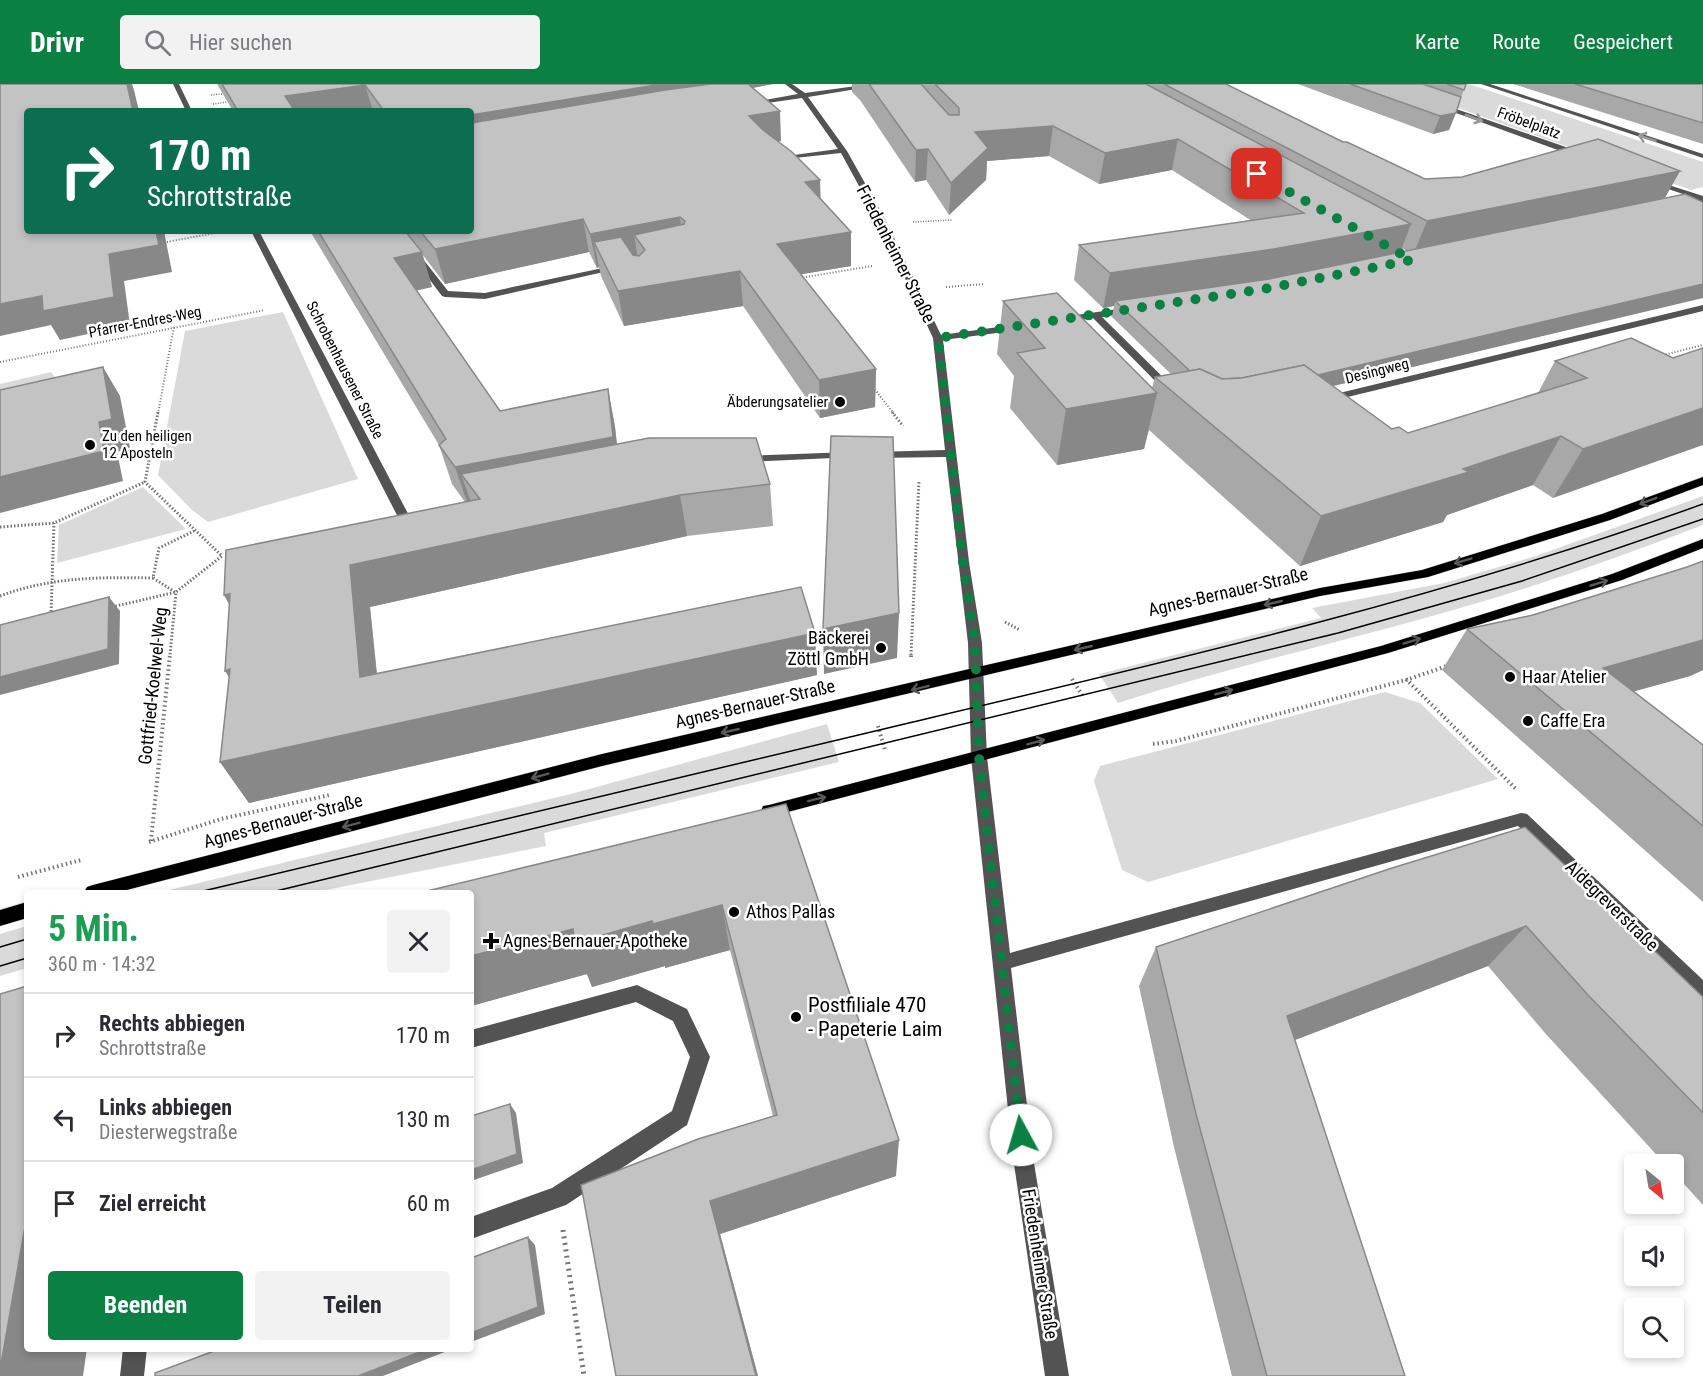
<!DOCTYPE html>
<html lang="de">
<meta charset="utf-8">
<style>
:root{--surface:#fff;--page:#f2f2f3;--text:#2b2b33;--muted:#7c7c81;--line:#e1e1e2;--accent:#0b8043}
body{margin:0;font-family:"Roboto Condensed",sans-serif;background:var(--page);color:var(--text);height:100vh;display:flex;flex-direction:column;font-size:22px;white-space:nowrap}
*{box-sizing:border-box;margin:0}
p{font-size:20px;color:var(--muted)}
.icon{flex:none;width:33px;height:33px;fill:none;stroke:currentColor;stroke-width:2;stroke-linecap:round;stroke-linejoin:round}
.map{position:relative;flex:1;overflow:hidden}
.panel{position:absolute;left:24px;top:806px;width:450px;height:462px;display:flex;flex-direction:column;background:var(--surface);border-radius:6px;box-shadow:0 3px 9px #0003}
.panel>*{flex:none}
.banner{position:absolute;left:24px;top:24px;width:450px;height:126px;border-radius:6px;box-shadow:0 3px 9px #0003;background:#0b6e4f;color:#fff;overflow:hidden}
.needle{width:39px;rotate:150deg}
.fabs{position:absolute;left:1624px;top:1070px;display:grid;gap:12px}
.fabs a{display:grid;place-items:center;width:60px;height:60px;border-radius:6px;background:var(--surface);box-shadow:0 3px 9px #0003;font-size:30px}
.pin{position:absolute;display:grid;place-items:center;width:51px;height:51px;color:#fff;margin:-26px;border-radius:12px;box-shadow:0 3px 9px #0006}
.me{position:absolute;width:66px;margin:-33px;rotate:354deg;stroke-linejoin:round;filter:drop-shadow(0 0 4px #0008)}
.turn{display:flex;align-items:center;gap:21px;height:126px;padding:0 24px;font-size:27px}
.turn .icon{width:78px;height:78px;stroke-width:2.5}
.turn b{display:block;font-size:42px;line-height:51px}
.round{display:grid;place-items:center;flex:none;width:63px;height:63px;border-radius:6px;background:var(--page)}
.summary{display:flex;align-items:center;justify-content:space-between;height:102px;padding:0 24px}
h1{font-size:36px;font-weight:700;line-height:45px;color:#1e9e55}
.action{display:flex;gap:12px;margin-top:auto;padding:12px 24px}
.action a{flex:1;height:69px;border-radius:6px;background:var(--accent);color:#fff;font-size:24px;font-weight:700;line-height:69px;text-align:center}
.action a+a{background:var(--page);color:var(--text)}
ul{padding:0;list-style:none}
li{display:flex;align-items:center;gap:18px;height:84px;padding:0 24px;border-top:2px solid var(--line)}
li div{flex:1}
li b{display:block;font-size:22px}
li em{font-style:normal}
header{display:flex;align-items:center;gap:36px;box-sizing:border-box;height:84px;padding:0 30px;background:var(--accent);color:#fff}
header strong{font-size:28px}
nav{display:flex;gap:33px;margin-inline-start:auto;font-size:21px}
.search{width:420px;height:54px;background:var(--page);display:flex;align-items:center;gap:15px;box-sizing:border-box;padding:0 21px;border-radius:6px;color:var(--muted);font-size:22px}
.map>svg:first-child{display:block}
.green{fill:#dadada}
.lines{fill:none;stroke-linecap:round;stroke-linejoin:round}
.major-casing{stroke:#dbdbdb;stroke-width:1}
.path-far4{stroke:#757575;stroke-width:1.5;stroke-dasharray:1 1.5;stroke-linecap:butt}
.path-far3{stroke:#757575;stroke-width:2;stroke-dasharray:1 2;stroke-linecap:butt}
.path-far2{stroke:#757575;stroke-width:3;stroke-dasharray:1.5 2;stroke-linecap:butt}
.path-far1{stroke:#757575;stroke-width:4;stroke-dasharray:1.5 3;stroke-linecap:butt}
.path{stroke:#757575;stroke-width:5;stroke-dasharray:2 4.5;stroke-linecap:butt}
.minor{fill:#535353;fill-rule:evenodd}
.major{fill:#000;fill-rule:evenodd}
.tram{stroke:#000;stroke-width:1.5}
.wall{fill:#a8a8a8;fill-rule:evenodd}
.shaded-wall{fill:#888}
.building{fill:#c3c3c3;stroke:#888;stroke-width:1.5}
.oneway{stroke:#989898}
.oneway2{stroke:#595959}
.route{stroke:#0b8043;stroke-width:10;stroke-dasharray:0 18}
.poi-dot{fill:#000;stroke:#fff;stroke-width:2}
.labels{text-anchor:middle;stroke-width:5;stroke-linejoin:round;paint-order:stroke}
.far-street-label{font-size:15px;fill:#000;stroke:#fff}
.far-poi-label{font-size:15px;fill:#000;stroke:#fff;text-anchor:end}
.street-label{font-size:18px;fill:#000;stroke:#fff}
.poi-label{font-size:18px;fill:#000;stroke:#fff;text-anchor:start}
.near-poi-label{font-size:21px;fill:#000;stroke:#fff;text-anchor:start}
</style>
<header>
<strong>Drivr</strong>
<div class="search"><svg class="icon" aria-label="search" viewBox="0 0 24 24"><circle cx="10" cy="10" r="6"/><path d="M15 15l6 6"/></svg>Hier suchen</div>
<nav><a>Karte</a><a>Route</a><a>Gespeichert</a></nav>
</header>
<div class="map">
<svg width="1703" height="1292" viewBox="0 0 1703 1292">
<rect width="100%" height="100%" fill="#fff"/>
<g class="green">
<path d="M1390 0H1469L1703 78V103L1691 106Z"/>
<path d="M283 228 358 395 208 438 191 425 158 391 185 247Z"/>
<path d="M51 288 68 310 0 326V300Z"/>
<path d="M143 403 186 445 57 479 59 441Z"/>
<path d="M1703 412V441C1628 470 1552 497 1474 520 1356 555 1235 581 1118 619L1099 590 1321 534 1312 524 1444 499 1536 472Z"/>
<path d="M1385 608 1420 619 1498 695 1148 798 1122 786 1094 697 1100 682Z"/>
<path d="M827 640 839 678 544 749 546 762 316 808H161L571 710Z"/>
<path d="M27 842V884L0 892V850Z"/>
</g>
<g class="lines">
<g class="major-casing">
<g id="major">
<path d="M1703 393V401L1610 436 1428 493 1320 512 602 682 119 808H84L87 803 93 801 602 670 1320 504 1422 486 1602 430Z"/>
<path d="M1703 455V464L1622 496 1388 569 769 733 763 732 761 727 763 722 769 721 1381 562 1612 490Z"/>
<path d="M27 818V834L0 842V826Z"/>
</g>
</g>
<g class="path-far4">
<path d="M211 11 223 10"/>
<path d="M213 20 227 18"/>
<path d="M913 138 952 136"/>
</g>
<g class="path-far3">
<path d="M161 159 226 147"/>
<path d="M800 194 872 182"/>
<path d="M946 203 984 200"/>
<path d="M1660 272 1703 261"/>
<path d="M0 278 265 226"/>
<path d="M873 303 894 330"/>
<path d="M158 330 174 242"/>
</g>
<g class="path-far2">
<path d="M158 328 145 398 222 472 176 508 170 571"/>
<path d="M892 328 903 342"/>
<path d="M0 443 54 439 145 398"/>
<path d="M175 508 153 494 159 464 194 447"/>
<path d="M0 512C50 493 100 493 153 494"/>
<path d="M112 523 176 508"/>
<path d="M51 531 54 439"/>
<path d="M1005 538 1020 546"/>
<path d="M911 571 919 397"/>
</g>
<g class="path-far1">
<path d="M911 573V570"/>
<path d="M1072 595 1084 614"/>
<path d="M1406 595 1517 706"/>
<path d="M878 642 885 666"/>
<path d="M1153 660 1176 657 1406 596 1447 582"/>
<path d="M151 757 170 570"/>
<path d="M149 758 221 735 330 711"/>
<path d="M18 793 81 776"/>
</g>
<path class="path" d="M563 1146 584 1292"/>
<g class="minor">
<path d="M173 0H179L192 27H186Z"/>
<path d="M785 0H792L805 9 871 0H887L808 13 847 67 885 135 941 251 1019 240 1024 243 1019 246 943 256 969 478 982 559 987 673 1010 869 1521 729 1527 730 1703 896V916L1696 914 1518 742 1011 884 1033 1073 1069 1292H1045L1013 1073 971 673 968 559 946 373 875 374 869 371 875 368 945 366 933 254 877 135 841 69 776 76 772 74 838 65 802 14 746 22 743 20 798 10Z"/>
<path d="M1481 0H1490L1703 70V74Z"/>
<path d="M1439 19 1583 69 1584 71 1577 73 1437 22Z"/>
<path d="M1650 95 1703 112V117L1676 122V118L1695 114 1650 99Z"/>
<path d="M251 147H259L413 439 411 442H403L401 439Z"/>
<path d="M393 147H401L448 207 485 209 617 181 621 184 485 215 445 213 442 212Z"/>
<path d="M1703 221V227L1327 318 1322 315 1327 312Z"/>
<path d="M1131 223 1134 224V228L1102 233 1174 304V308H1166L1093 234 1063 239 1058 236 1063 233Z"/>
<path d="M851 368 857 371 855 373 743 378 737 375 743 372Z"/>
<path d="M637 901 687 925 710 973 687 1041 566 1121 471 1155V1133L552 1104 672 1027 690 973 673 937 636 918 471 964V946Z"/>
<path d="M123 1264H147L144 1292H120Z"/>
</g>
<use href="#major" class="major"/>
<g class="tram">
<path d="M199 808C437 750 675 694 913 638 1180 575 1445 513 1703 420"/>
<path d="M272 808 1338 549 1522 497 1703 435"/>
<path d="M0 863 27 855"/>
<path d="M0 882 27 874"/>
</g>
</g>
<g class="wall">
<path d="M217 0H773L752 4 781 57 778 58 821 115 851 148V182L801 190 876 285 875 323 820 334 743 222 624 242 601 192 599 183 597 184 589 168 445 200 422 170 432 203 416 206 500 327 608 305 615 343 617 360 770 400 773 442 687 452 370 523 377 589 817 591 249 719 220 678 230 593 229 520 224 511 465 418 452 400 439 361 310 147H471V27H233Z"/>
<path d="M852 0H1226L1343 58 1425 95 1680 87 1664 115 1690 216 1333 302 1392 345 1408 349 1538 309 1555 277 1673 274 1553 414 1533 401 1447 431 1443 438 1300 482 1149 346 1144 365 1057 381 1010 324 1014 292 997 270 1003 217 1152 304 1155 293 1171 290 1112 233 1114 222 1103 224 1074 196 1079 161 1252 137 1172 86 1099 100 1049 72 987 77 986 96 949 131 926 96 915 98 860 16 852 8ZM1401 164 1407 167 1400 168Z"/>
<path d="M1298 0H1466L1449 46 1433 50Z"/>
<path d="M1513 0H1703V60Z"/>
<path d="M1703 477V586L1690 592 1634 607 1703 661V818L1442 586 1467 545 1533 531 1687 483Z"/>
<path d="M786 720 896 1092 720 1150 758 1292H616L773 1032 730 866 665 884V882L592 903 587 890 471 922V808Z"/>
<path d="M1389 785 1703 913V1121L1674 1089V1080H1665L1545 949 1488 882 1295 956 1405 1292H1232L1174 1063 1139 902 1156 863Z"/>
</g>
<g class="shaded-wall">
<path d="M127 0H132L134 6 139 27H133Z"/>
<path d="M662 0H773L736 7 471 62V31Z"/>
<path d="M365 1 373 27H290L285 12Z"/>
<path d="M780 27 781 57 751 62 749 32Z"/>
<path d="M1456 29 1449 46 1433 50 1440 32Z"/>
<path d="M1053 42 1049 72 987 77 986 96 949 131 951 99 975 48Z"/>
<path d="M1178 55 1172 86 1099 100 1105 69Z"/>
<path d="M928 65 926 96 915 98 916 66Z"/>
<path d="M1680 87 1662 119 1413 171 1427 137Z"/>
<path d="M820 96 821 128 805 98Z"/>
<path d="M680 133 684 166H645L634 151 638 175 594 158 599 183 597 184 590 150Z"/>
<path d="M583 135 589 168 445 200 435 165Z"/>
<path d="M1411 140 1398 174 1264 200 1115 217 1114 222 1103 224 1110 189Z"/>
<path d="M156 147H164L172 188 124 197 130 241 60 256 51 241 0 252V220L42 212 109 170Z"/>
<path d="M851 148V182L779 194 777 160Z"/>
<path d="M422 168 432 203 406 209 394 174Z"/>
<path d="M740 187 743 222 624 242 618 207Z"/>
<path d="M1703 200V214L1278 315V300Z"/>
<path d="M103 283 120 312 130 364 117 368 123 397 0 429V393L99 338Z"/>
<path d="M876 285 875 323 820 334 819 296Z"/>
<path d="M608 305 615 343 620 391 461 390 472 421H468L455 383Z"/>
<path d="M1157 309 1144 365 1057 381 1066 325Z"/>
<path d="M1703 324V361L1553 414 1583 365Z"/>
<path d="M1561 352 1533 401 1447 431 1443 438 1300 482 1321 432Z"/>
<path d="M680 411 687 452 370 523 381 635 360 593 350 481Z"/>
<path d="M230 510 249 553 224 511Z"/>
<path d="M109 513 120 527 119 580 0 611V593Z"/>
<path d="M899 529 897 574 824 590 823 545Z"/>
<path d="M815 549 817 591 249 719 220 678Z"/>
<path d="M1703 556V586L1690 592 1570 625 1603 584Z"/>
<path d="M230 585 253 629 225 587Z"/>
<path d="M722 821 730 866 665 884V882L592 903 587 890 471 922V872L573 845 652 837Z"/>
<path d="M1526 842 1488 882 1261 969 1287 932Z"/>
<path d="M510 1020 516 1029 523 1079 471 1097V1086Z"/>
<path d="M899 1056 896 1092 720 1150 758 1292H756L710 1117Z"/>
<path d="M27 1131V1264H87L83 1292H0V1286Z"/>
<path d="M528 1153 535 1161 545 1230 471 1258V1249Z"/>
<path d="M430 1264H455L383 1292H358Z"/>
</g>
<g class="building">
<path d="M0 0H127L133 27H27V147H156L159 161 109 170 114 213 43 227 42 212 0 220Z"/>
<path d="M222 0H662L471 31V27H384L365 1 285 12 295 27H238Z"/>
<path d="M711 0H748L780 27 749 32 763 46 792 68 820 96 805 98 851 148 777 160 876 285 819 296 740 187 618 207 594 158 621 153 633 171 639 172 645 166 634 151 684 140 685 137 680 133 590 150 583 135 435 165 420 147H471V39L665 6Z"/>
<path d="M869 0H921L949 31H959V24L935 0H1146L1411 140 1274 165 1110 189 1079 161 1304 129 1178 55 1105 69 1053 42 975 48 988 64 951 99 928 65 916 66Z"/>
<path d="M1164 0H1226L1343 58H1347L1425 95 1462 93 1598 55 1680 87 1427 137Z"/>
<path d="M1350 0H1423L1461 13 1456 29 1440 32Z"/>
<path d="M1447 0H1466L1464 6Z"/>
<path d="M1575 0H1703V39Z"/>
<path d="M1685 110 1703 118V200L1318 291 1304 281 1242 294 1222 295 1200 285 1190 287 1115 217 1269 195Z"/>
<path d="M318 147H405L422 168 394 174 500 327 608 305 613 353 455 383 439 361 446 355Z"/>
<path d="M1057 209 1157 309 1066 325 1017 269 1045 264 1003 217Z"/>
<path d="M1631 254 1673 274 1703 264V324L1583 365 1561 352 1463 385 1469 388 1321 432 1155 293 1200 285 1222 295 1242 294 1304 281 1392 345 1399 343 1408 349 1587 294 1555 277Z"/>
<path d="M103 283 112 335 99 338 104 367 0 393V306Z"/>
<path d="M831 352 893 353 899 529 823 545Z"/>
<path d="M649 354H756L770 400 680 411 350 481 360 593 801 503 815 549 220 678 230 585 225 587 230 510 224 511 226 466 480 415 461 390Z"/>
<path d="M1703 477V556L1603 584 1703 661V742L1467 545 1533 531 1687 483Z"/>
<path d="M109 513 108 565 0 593V541Z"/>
<path d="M786 720 899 1056 710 1117 756 1292H616L581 1101 698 1055 777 1031 722 821 653 840 652 837 575 859 573 845 471 872V808H423Z"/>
<path d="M1525 743 1703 913V1029L1588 911 1526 842 1287 932 1405 1292H1267L1196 1030 1156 863 1389 785Z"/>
<path d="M27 902V1131L0 1286V910Z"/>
<path d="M510 1020 517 1070 471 1086V1032Z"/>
<path d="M528 1153 538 1223 471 1249V1174Z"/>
<path d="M222 1264H430L358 1292H155V1289Z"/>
</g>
<defs><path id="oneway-shaft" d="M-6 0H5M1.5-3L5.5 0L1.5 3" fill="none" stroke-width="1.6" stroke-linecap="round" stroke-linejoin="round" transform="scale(1.5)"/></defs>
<g class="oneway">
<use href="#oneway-shaft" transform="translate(1474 34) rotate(20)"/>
<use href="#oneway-shaft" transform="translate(1647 54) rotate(-162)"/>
</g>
<g class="oneway2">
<use href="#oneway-shaft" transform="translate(1648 417) rotate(159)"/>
<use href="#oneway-shaft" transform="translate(1463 477) rotate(163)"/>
<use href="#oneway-shaft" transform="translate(1599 499) rotate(-17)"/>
<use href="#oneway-shaft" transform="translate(1273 519) rotate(167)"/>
<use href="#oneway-shaft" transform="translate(1412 557) rotate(-17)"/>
<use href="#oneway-shaft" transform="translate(1083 564) rotate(167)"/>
<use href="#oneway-shaft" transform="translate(920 604) rotate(166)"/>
<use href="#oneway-shaft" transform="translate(1224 608) rotate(-15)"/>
<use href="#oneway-shaft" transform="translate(730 647) rotate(167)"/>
<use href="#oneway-shaft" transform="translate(1036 658) rotate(-15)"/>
<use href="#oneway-shaft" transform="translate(540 692) rotate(165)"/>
<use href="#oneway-shaft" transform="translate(817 715) rotate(-14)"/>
<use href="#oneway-shaft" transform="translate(351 741) rotate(165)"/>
</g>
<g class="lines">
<path class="route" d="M1021 1051 979 673 975 559 963 478 938 254 1264 205 1412 176 1257 90"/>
</g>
<g class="poi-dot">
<circle cx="840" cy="318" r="6"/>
<circle cx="90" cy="361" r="6"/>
<circle cx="881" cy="564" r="6"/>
<circle cx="1510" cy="593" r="6"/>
<circle cx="1528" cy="637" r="6"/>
<circle cx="734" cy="828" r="6"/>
<path d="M488 848h6v6h6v6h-6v6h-6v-6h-6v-6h6z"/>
<circle cx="796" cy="933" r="6"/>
</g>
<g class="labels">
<g class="far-street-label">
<text transform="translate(1529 39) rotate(20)" y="5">Fröbelplatz</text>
<text transform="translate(145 238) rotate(-11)" y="5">Pfarrer-Endres-Weg</text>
<text transform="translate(345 286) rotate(63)" y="5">Schrobenhausener Straße</text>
<text transform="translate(1377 287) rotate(-14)" y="5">Desingweg</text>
</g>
<g class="far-poi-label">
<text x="828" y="323">Äbderungsatelier</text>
<text x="102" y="357" text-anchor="start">Zu den heiligen<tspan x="102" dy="17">12 Aposteln</tspan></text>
</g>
<g class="street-label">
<text transform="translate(896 170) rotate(63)" y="6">Friedenheimer Straße</text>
<text transform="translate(1228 508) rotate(-13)" y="6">Agnes-Bernauer-Straße</text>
<text transform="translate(153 602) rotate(-84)" y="6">Gottfried-Koelwel-Weg</text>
<text transform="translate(755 620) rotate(-13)" y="6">Agnes-Bernauer-Straße</text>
<text transform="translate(283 737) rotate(-15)" y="6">Agnes-Bernauer-Straße</text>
<text transform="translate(1612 822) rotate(44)" y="6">Aldegreverstraße</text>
<text transform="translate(1040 1180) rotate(81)" y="6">Friedenheimer Straße</text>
</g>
<g class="poi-label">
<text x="869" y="560" text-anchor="end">Bäckerei<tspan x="869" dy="21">Zöttl GmbH</tspan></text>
<text x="1522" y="599">Haar Atelier</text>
<text x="1540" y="643">Caffe Era</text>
<text x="746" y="834">Athos Pallas</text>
<text x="503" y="863">Agnes-Bernauer-Apotheke</text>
</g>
<g class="near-poi-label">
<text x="808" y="928">Postfiliale 470<tspan x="808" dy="24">- Papeterie Laim</tspan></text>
</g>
</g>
</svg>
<div class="fabs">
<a><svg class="needle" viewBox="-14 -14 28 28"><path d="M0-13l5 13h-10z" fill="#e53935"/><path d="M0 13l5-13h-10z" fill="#7c7c81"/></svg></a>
<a><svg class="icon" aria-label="sound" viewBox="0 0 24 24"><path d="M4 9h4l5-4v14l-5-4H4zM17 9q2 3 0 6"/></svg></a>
<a><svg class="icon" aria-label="search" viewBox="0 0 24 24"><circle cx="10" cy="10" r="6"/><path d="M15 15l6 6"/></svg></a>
</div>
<div class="pin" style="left:1257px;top:90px;background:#d93025"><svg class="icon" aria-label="arrive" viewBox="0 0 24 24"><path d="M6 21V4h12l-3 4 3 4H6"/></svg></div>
<svg class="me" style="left:1021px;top:1051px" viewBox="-20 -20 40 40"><circle r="19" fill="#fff"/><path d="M0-13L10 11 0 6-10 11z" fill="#0b8043"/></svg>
<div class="banner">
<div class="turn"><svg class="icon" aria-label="right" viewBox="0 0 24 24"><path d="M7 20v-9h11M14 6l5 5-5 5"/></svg><div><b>170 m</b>Schrottstraße</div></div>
</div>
<section class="panel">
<div class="summary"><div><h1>5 Min.</h1><p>360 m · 14:32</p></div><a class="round"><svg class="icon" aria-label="close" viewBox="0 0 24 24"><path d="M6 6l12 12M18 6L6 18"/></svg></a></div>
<ul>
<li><svg class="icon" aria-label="right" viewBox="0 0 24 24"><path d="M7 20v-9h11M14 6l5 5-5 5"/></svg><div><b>Rechts abbiegen</b><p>Schrottstraße</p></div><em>170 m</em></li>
<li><svg class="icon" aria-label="left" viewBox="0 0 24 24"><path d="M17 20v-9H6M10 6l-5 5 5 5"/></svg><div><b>Links abbiegen</b><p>Diesterwegstraße</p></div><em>130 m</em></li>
<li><svg class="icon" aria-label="arrive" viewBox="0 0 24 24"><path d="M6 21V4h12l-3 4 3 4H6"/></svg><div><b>Ziel erreicht</b></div><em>60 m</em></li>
</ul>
<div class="action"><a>Beenden</a><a>Teilen</a></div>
</section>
</div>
